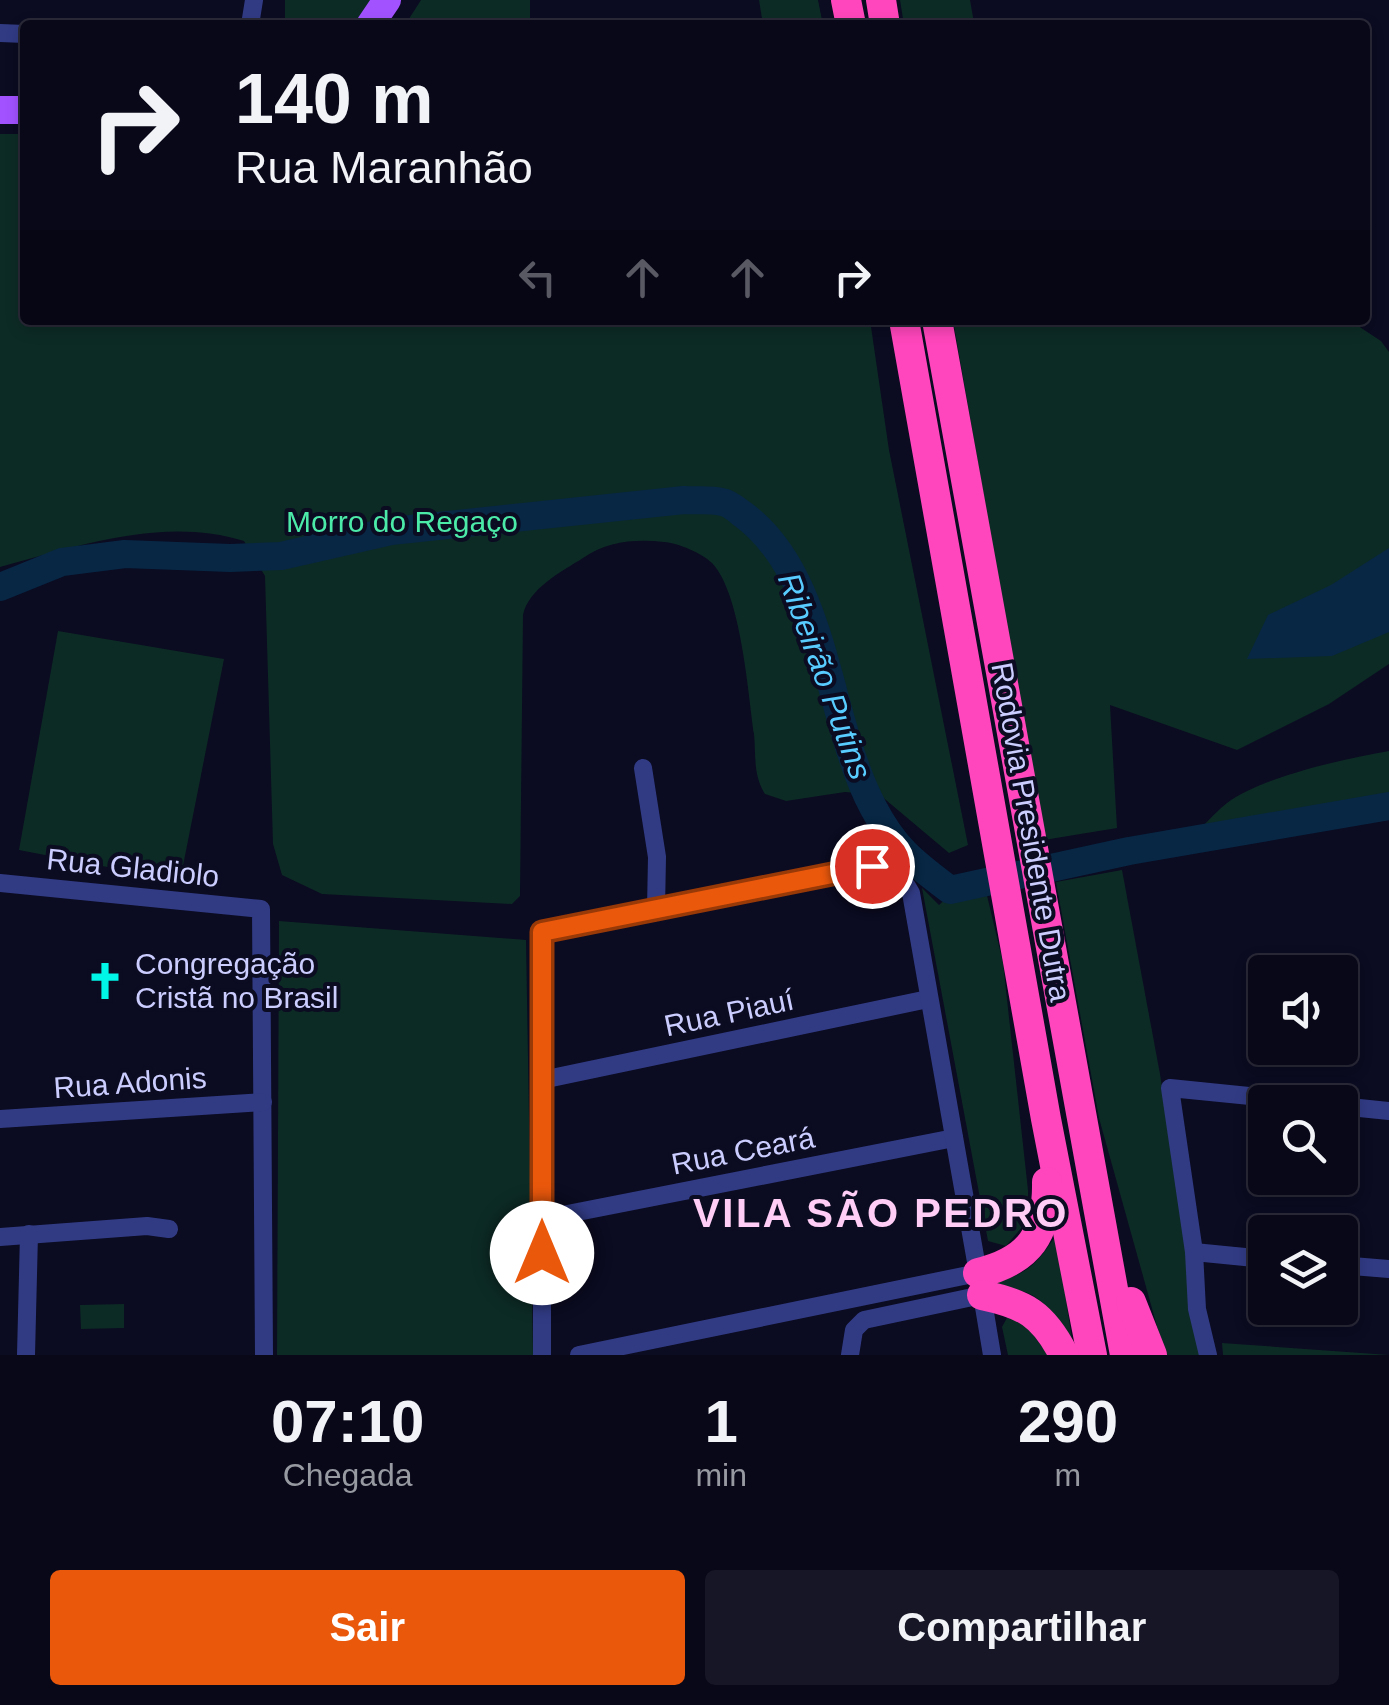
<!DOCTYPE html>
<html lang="pt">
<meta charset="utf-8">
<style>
:root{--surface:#080819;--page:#161626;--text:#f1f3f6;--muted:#989aa2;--line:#292938;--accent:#ea580c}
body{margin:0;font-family:Helvetica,sans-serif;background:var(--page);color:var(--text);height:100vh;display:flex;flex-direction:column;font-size:38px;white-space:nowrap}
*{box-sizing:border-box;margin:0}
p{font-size:32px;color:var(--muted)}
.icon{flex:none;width:55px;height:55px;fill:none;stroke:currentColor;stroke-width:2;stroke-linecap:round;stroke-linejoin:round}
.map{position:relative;height:1355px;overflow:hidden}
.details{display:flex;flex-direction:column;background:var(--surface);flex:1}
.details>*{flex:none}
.guide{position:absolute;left:20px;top:20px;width:1350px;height:305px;border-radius:10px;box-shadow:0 5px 15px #0003,0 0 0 2px var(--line);background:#080819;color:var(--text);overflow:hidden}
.fabs{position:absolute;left:1248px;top:955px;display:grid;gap:20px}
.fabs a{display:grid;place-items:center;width:110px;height:110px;border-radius:10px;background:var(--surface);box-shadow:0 5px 15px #0003,0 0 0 2px var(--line);font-size:50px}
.pin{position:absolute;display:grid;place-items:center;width:85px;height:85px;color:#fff;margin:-42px;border:5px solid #fff;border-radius:50%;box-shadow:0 2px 10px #0007}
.me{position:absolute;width:110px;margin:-55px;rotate:0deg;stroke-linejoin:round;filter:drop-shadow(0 0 8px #0008)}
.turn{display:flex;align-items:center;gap:35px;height:210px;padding:0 50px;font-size:45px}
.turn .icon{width:130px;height:130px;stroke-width:2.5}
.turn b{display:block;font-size:70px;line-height:85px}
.lanes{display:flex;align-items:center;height:95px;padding:0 50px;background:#0003;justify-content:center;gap:50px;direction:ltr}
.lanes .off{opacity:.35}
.eta{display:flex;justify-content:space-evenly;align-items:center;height:170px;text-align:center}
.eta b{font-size:60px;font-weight:800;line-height:70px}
.button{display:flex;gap:20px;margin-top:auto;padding:20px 50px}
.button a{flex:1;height:115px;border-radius:10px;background:var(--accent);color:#fff;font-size:40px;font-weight:800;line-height:115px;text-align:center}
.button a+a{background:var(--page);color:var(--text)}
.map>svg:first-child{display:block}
.green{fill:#0d2b25}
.water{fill:#072744}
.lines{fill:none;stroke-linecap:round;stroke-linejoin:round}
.river{stroke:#072744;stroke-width:28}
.street{stroke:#313b84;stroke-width:18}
.primary{stroke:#a252ff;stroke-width:28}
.highway{stroke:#ff46bc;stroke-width:30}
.route-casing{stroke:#983908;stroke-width:25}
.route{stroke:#ea580c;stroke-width:18}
.labels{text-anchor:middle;stroke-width:8;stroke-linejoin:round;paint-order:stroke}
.park-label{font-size:30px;fill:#4ceaa9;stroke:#0b0b21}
.street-label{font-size:30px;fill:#cbcdff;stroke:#0b0b21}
.poi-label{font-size:30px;fill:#cbcdff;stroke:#0b0b21;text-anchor:start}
.water-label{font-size:32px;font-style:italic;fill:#59ccff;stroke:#0b0b21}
.district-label{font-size:40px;font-weight:bold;letter-spacing:2.5px;fill:#ffcdf5;stroke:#0b0b21}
</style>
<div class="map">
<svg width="1389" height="1355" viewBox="0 0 1389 1355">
<rect width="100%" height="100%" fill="#0b0b21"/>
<g class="green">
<path d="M285 0H379L360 25H285Z"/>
<path d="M421 0H530V25H405Z"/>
<path d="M759 0H818L823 25H763Z"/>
<path d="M900 0H970L974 23 981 25H904Z"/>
<path d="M0 134H25V320H870L889 450 968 845 949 853 880 795 845 792 786 801 765 794C753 775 756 756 754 734 748 693 741 593 712 563 702 553 678 543 664 542 635 539 608 541 583 558 561 572 529 588 523 615L520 896 512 904 322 894 282 875 273 844 265 576 244 541C164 516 78 546 0 567Z"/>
<path d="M953 320H1349L1381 341 1389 352V664L1329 704 1237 750 1110 705 1117 828 1044 840Z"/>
<path d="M58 631 224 659 180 881 19 850Z"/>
<path d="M1389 751V806L1188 841C1201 829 1213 814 1227 803 1264 776 1344 759 1389 751Z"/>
<path d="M1122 870 1160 1074 1202 1355H1165L1099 1118 1056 882Z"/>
<path d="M985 887 1003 963 1028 1190V1220L1006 1246 988 1241 922 888 939 905 949 896Z"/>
<path d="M279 921 526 940 533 1355H277Z"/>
<path d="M1056 1235 1072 1339C1039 1295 1037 1288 980 1286 1021 1277 1033 1271 1056 1235Z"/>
<path d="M124 1304V1328L81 1329 80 1305Z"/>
<path d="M1008 1316 1021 1318 1048 1355H1008L1002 1327Z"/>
<path d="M1222 1343 1389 1355H1223Z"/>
</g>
<path class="water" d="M1389 548V632L1332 656 1247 659 1268 615 1331 585Z"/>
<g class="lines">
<path class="river" d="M0 587 62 562 125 554 230 558 281 556 391 531 684 500C696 501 710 499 722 502 729 503 736 509 741 513 827 574 826 719 873 807 895 849 913 862 950 890L1129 851 1389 806"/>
<g class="street">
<path d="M250 25 254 0"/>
<path d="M0 33 25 34"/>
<path d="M643 768 657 857 656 909"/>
<path d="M0 883 261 909 264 1355"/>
<path d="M542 1080 928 999"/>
<path d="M1340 1106 1389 1111"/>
<path d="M0 1119 263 1102"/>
<path d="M542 1219 954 1138"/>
<path d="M0 1237 147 1226 169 1229"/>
<path d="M1194 1252 1265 1259"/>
<path d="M1340 1265 1389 1269"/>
<path d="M26 1355 29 1234"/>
<path d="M542 1355V932L872 866C892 870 901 875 911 893L978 1273 579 1355"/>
<path d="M850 1355 854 1330 864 1320 982 1295 992 1355"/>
<path d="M1208 1355 1197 1309 1194 1252 1170 1088 1310 1102"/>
</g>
<g class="primary">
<path d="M370 25 387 0"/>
<path d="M0 110H25"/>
</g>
<g class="highway">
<path d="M846 0 851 25"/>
<path d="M881 0 885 25"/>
<path d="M904 320 1046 1119 1092 1355"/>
<path d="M937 320 1125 1355"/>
<path d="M978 1273C1029 1261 1048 1234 1047 1182"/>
<path d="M982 1295C1025 1304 1043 1314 1064 1355"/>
<path d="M1131 1302 1152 1355"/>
</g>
</g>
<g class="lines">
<g class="route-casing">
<path id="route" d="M542 1253V932L872 866"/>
</g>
<use href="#route" class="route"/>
</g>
<defs>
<g id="church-bare" transform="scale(3)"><path d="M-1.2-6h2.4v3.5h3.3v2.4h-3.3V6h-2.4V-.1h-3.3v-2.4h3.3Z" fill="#00f6e7" stroke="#0b0b21" stroke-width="2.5" paint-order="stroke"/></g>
</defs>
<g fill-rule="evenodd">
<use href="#church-bare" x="105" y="981"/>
</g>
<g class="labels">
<g class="park-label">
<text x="402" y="532">Morro do Regaço</text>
</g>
<g class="street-label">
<text transform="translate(1031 832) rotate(80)" y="10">Rodovia Presidente Dutra</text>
<text transform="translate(133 868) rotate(6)" y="10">Rua Gladiolo</text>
<text transform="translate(729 1013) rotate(-12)" y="10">Rua Piauí</text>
<text transform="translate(130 1083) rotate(-4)" y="10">Rua Adonis</text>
<text transform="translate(743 1151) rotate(-11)" y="10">Rua Ceará</text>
</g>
<g class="poi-label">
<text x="135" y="974">Congregação<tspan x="135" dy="34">Cristã no Brasil</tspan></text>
</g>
<g class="water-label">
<text transform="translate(825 676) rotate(70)" y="11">Ribeirão Putins</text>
</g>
<g class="district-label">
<text x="881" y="1227">VILA SÃO PEDRO</text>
</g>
</g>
</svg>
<div class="fabs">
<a><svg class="icon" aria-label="sound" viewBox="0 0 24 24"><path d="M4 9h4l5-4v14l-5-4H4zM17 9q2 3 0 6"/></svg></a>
<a><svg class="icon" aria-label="search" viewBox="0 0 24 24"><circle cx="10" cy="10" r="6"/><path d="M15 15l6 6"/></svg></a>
<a><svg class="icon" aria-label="layers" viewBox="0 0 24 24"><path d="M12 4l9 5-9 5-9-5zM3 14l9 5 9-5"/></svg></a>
</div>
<div class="pin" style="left:872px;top:866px;background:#d93025"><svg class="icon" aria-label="arrive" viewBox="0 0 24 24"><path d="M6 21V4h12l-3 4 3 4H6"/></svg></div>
<svg class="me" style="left:542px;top:1253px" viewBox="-20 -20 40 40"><circle r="19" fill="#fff"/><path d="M0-13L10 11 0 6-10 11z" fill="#ea580c"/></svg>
<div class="guide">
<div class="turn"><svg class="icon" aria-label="right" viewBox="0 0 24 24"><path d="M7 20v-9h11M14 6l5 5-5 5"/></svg><div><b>140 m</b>Rua Maranhão</div></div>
<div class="lanes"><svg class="icon off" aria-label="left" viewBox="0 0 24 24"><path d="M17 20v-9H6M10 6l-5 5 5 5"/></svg><svg class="icon off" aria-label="ahead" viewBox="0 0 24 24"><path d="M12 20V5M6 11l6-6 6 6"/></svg><svg class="icon off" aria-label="ahead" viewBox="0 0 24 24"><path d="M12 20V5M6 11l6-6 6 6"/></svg><svg class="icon" aria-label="right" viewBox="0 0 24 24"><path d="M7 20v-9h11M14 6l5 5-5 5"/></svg></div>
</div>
</div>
<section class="details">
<div class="eta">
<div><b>07:10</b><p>Chegada</p></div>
<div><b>1</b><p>min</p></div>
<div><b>290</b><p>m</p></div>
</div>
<div class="button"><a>Sair</a><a>Compartilhar</a></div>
</section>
